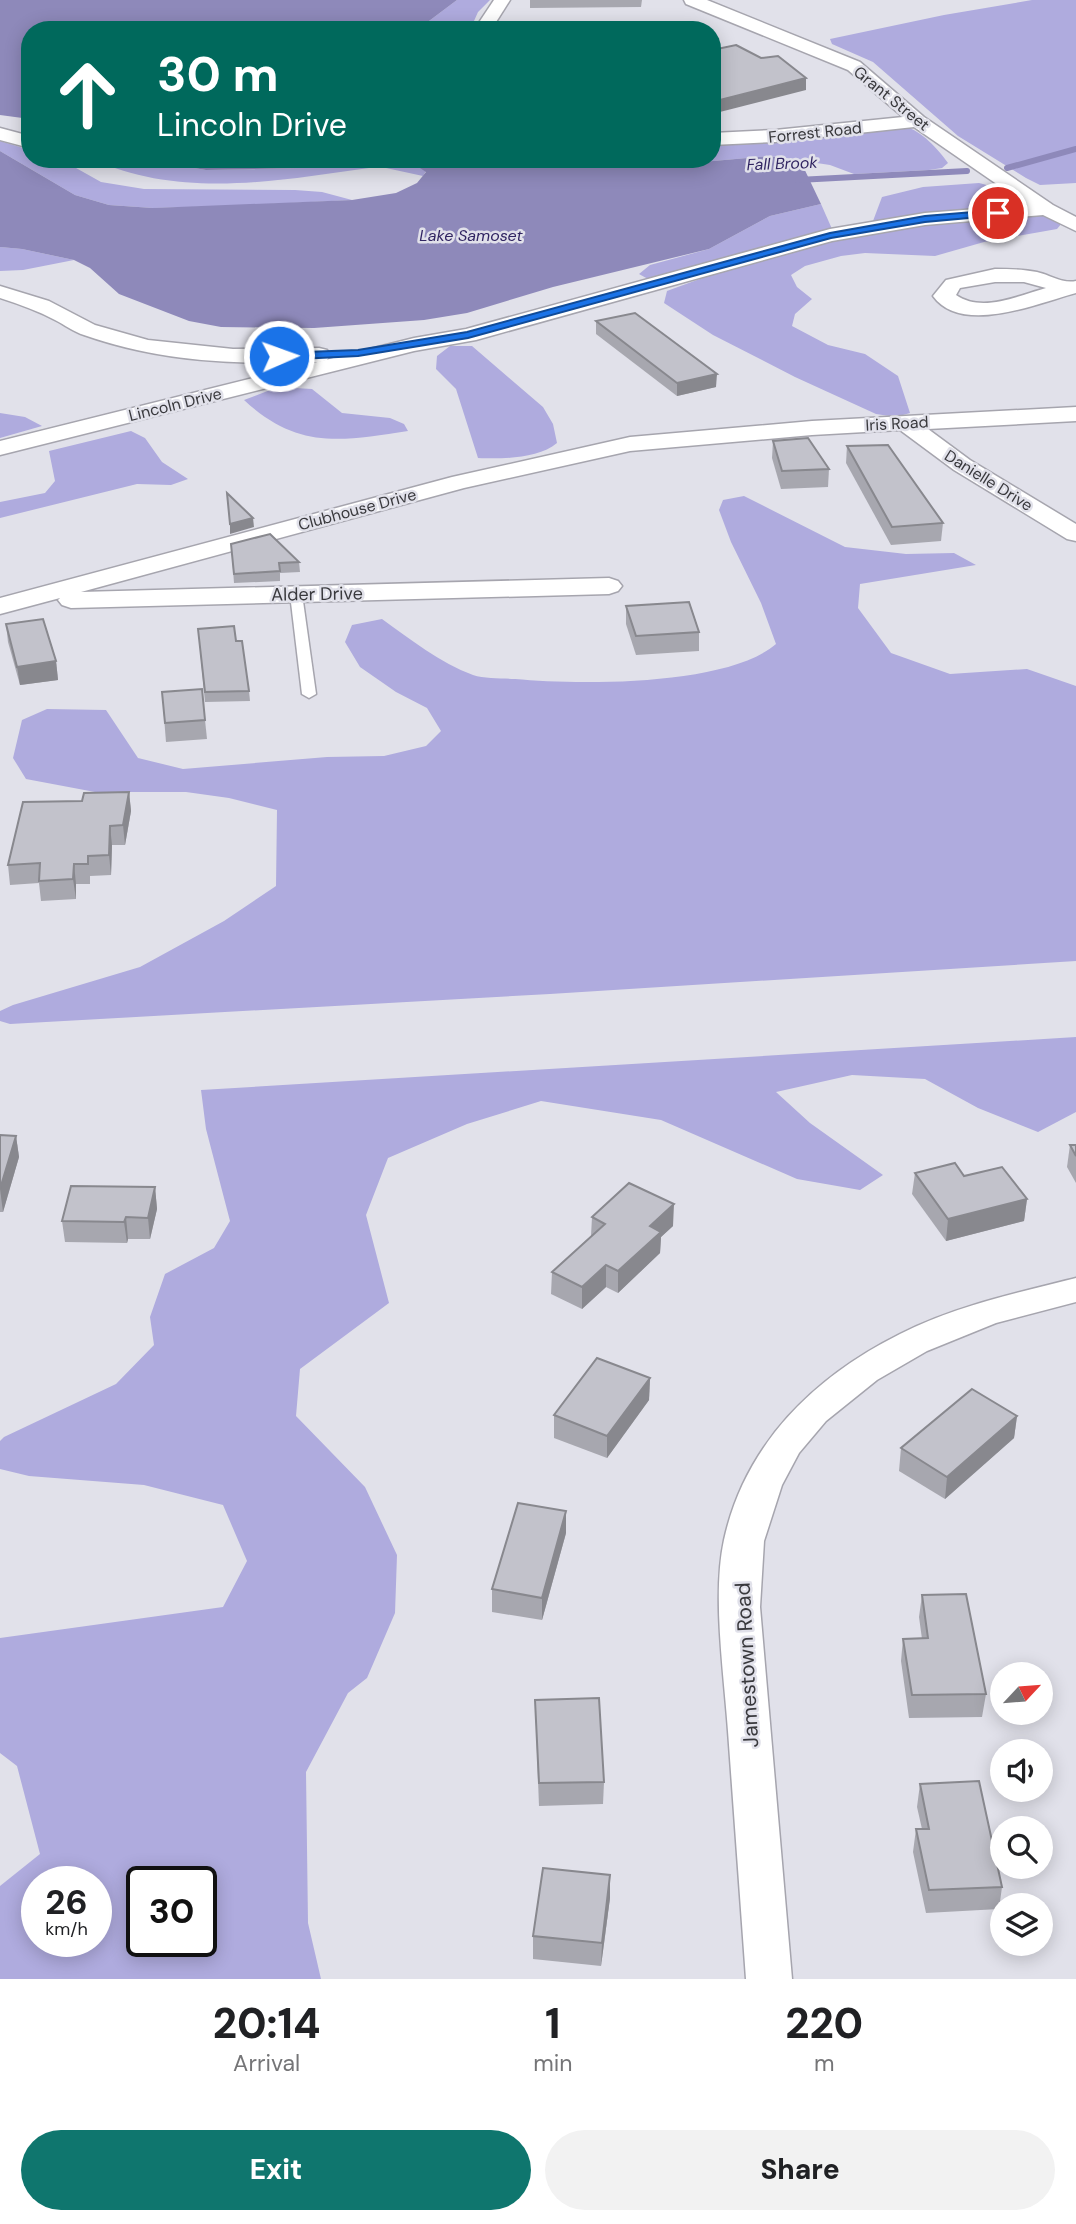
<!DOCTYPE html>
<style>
:root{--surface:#fff;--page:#f2f2f2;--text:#202124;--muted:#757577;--accent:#0f766e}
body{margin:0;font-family:"DM Sans",sans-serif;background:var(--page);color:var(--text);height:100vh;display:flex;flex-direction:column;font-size:26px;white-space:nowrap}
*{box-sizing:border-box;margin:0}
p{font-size:23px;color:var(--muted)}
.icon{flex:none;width:38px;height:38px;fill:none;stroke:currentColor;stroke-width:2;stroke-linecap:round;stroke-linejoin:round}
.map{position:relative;height:1979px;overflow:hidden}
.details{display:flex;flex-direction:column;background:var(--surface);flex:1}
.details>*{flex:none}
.guide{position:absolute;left:21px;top:21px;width:700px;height:147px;border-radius:28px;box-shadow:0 4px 18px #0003;background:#00695c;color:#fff;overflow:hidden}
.needle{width:46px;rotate:64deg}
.buttons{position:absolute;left:990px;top:1662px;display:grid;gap:14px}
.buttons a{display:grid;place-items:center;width:63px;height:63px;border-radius:50%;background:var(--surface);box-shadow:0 4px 18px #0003;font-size:35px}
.speed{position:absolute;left:21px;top:1866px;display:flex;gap:14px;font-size:35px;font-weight:700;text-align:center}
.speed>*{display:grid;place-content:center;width:91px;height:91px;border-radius:50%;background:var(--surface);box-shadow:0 4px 18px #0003;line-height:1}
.speed small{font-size:18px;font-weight:400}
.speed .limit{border:4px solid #111;border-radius:10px;background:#fff;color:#111}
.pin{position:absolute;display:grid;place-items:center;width:60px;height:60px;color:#fff;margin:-30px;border:4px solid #fff;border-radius:50%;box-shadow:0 2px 7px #0007}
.me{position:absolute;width:77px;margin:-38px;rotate:88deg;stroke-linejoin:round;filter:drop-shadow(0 0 5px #0008)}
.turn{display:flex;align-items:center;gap:24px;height:147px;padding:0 21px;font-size:32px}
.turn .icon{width:91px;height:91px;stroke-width:2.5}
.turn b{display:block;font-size:49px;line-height:60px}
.eta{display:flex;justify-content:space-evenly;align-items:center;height:119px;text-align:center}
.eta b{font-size:42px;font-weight:800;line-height:49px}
.action{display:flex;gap:14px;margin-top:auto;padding:14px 21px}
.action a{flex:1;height:80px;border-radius:42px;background:var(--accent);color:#fff;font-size:28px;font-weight:800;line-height:80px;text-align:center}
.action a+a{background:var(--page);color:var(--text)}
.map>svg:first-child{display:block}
.forest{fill:#afabde;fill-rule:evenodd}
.water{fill:#8e89ba}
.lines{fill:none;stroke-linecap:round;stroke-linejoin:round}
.stream{stroke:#8e89ba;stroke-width:6}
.lane-casing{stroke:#a6a5ae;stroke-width:3}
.street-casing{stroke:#a6a5ae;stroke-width:3}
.lane{fill:#fff;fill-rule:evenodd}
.street{fill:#fff;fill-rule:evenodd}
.wall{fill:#a7a7af}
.shaded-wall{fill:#88888e}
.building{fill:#c2c2cb;stroke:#88888e;stroke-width:2}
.route{fill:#1a73e8;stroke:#114b97;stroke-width:2}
.labels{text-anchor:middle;stroke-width:5;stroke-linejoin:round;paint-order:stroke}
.far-street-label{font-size:16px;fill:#39393d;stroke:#e1e1ea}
.far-water-label{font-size:16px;font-style:italic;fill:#312562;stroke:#e1e1ea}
.street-label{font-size:18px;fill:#39393d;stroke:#e1e1ea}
.near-street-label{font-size:21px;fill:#39393d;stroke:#e1e1ea}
</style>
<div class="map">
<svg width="1076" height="1979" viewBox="0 0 1076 1979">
<rect width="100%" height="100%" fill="#e1e1ea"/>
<g class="forest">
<path d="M457 0H490L478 12 470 30H417Z"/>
<path d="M1032 0H1076V183L1040 185 1026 178 958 136 873 62 832 44 830 39 944 15Z"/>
<path d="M904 126C922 131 938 149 948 163L942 168 929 170 854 174 830 165 770 156 702 162 662 159H712V142Z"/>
<path d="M0 141 30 150V159H60L101 182 144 189 295 190 322 192 352 200 231 206 153 208 109 205 75 195 0 151Z"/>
<path d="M92 159H140L206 170 299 168 347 160 393 159 411 162 426 171 423 176 386 168H369C276 181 180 199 92 159Z"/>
<path d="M979 183C990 186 1000 188 1005 199 980 215 906 217 873 221L882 197 923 187Z"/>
<path d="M821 204 832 229 660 277 648 279 639 274 650 265 709 249 770 216Z"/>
<path d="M1043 214 1062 223 1057 229 984 242 935 256 865 253 841 256 805 266 791 275 797 287 812 299 795 314 792 326 828 345 865 354 898 376 910 413 896 417 876 414 795 377 713 335 664 303 667 291C736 265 810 242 883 229 935 220 990 219 1043 214Z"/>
<path d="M0 247 22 249 74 260 23 270 0 271Z"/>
<path d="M450 346H472L543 407 553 424 557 443C538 459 501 459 478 458L456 389 436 369 437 356Z"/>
<path d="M278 387 312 389 342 413 390 418 404 424 408 431C341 441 298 450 244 400Z"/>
<path d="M0 413 25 417 42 426 0 438Z"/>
<path d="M131 431 145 438 162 462 188 479 171 485 137 484 0 518V502L45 493 55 481 49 451Z"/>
<path d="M744 496 845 547 906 554 954 553 976 565 860 584 858 608 891 653 950 674 1027 669 1076 686V961L550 994 10 1024 0 1021V1011L13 1005 140 967 224 921 276 886 277 810 229 798 186 792H95L26 779 13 758 22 720 47 709 106 710 138 758 183 769 327 757 384 756 426 746 441 731 427 708 396 692 360 667 345 642 352 625 382 619C410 639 440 663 473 675 485 679 502 678 515 679 579 685 727 686 776 644L761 603 731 542 719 510 723 500Z"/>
<path d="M1076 1037V1112L1038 1132 978 1108 925 1079 852 1075 776 1092 810 1123 883 1175 860 1190 797 1179 661 1120 541 1101 467 1124 388 1158 366 1215 389 1303 300 1369 296 1416 365 1487 397 1555 395 1613 367 1678 348 1693 306 1772 308 1923 321 1979H0V1886L40 1854 17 1766 0 1753V1638L223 1607 247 1561 223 1505 144 1485 29 1476 0 1469V1441L4 1437 116 1384 154 1345 150 1317 165 1274 214 1248 230 1221 206 1129 201 1090ZM37 1881H96V1941H37ZM142 1881H201V1941H142Z"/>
</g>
<g class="water">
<path d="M0 0H457L417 30H30V119L0 115Z"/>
<path d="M0 151 75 195 109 205 153 208 352 200 396 193 417 183 426 172 411 162 393 159H662L702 162 770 156 801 162 821 204 770 216 709 249 553 287 467 313 424 320 314 328 221 327 189 321 119 294 90 268 74 260 22 249 0 247Z"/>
<path d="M140 159H369L299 168 206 170Z"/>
</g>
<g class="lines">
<g class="stream">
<path d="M1007 168 1076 149"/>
<path d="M798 180 967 171"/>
</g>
<g class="lane-casing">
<path id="lane" d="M296 590 302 594 316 694 309 698 302 694 290 594Z"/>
</g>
<g class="street-casing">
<g id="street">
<path d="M494 0H510L491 30H474Z"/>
<path d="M684 0H707L860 62 924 117 1053 205 1076 217V231L1043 215 925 225 832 241 476 340 414 351 0 455V441L414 338 466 329 830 229 925 213 1027 205 914 127 775 142 712 145V133L775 130 903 117 848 70 686 4Z"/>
<path d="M0 128 30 136V148L0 140Z"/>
<path d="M995 269C1009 269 1023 269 1037 272 1050 275 1063 284 1076 281V293C1038 303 962 336 933 296L946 280ZM995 282H1024L1046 288C1017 296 982 313 956 295L960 288Z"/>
<path d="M0 286 49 301 95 325 148 340 233 349 319 348 327 350 330 355 327 360 319 362C239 365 160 362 84 335 74 332 65 325 55 320 38 311 19 304 0 298Z"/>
<path d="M1076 407V421L928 429 970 460 1076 524V541L1067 539 954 470 900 430 812 435 630 451 464 488 81 592 609 578 618 581 622 586 618 591 609 594 71 608 62 605 58 600 60 598 0 614V598L452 477 630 437 812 421Z"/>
<path d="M1076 1278V1302L996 1323 927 1351 877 1380 826 1421 799 1453 782 1485 764 1541 760 1607 792 1979H746C740 1896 734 1813 728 1731 724 1674 712 1595 724 1540 745 1444 814 1377 900 1334 955 1306 1017 1293 1076 1278Z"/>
</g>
</g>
<use href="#lane" class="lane"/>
<use href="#street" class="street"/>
</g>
<g class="wall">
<path d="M530 0H642L641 7 530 8Z"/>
<path d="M596 321 716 387 677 396 596 334Z"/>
<path d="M773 441 829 469 828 487 781 489 772 458Z"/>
<path d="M847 446 943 523 941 541 891 545 846 463Z"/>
<path d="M231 544 299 562 300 572 280 573V581L234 583Z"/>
<path d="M626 606 699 632V651L636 655 626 624Z"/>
<path d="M6 624 56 661 58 680 20 685 8 642Z"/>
<path d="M198 629 236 641 249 691 250 701 205 702Z"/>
<path d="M162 692 205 720 207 739 166 742Z"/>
<path d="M129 792 131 811 125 845H112L111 875 90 876V884H76V899L41 901 39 883 10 885 8 865 82 801Z"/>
<path d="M0 1135 16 1136 19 1157 3 1212H0Z"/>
<path d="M1070 1145H1076V1183L1067 1167Z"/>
<path d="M915 1173 964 1176 1027 1199 1024 1221 946 1241 912 1194Z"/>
<path d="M155 1187 157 1209 150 1239H128L127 1243 65 1242 62 1221Z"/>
<path d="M592 1217 673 1226 661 1237 660 1253 618 1293 606 1287 582 1309 551 1294 552 1272 591 1236Z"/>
<path d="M650 1378 649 1400 607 1458 554 1438V1415Z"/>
<path d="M1017 1416 1014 1438 945 1499 899 1471 901 1448Z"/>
<path d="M566 1533 542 1620 492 1612V1589Z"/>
<path d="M922 1595 986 1694 982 1717 909 1718 901 1661 903 1639H922L919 1617Z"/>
<path d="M535 1700 604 1782 603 1804 539 1806Z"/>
<path d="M920 1784 1002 1887 999 1909 926 1913 913 1852 916 1829H922L917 1807Z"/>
<path d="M610 1898 601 1966 533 1959V1936Z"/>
</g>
<g class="shaded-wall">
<path d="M806 78V90L712 114V102Z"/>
<path d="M717 374 716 387 677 396V383Z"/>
<path d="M253 518 254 527 230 534V524Z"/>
<path d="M56 661 58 680 20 685 17 667Z"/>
<path d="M129 792 131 811 125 845 123 825Z"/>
<path d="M110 826 112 845 111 875 109 855Z"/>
<path d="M74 864 76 884V899L73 879Z"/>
<path d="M16 1136 19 1157 3 1212 0 1189Z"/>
<path d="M155 1187 157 1209 150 1239 148 1218Z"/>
<path d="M1027 1199 1024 1221 946 1241 948 1219Z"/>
<path d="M674 1204 673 1226 661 1237 660 1253 618 1293V1271L650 1226Z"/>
<path d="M126 1217 128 1239 127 1243 124 1222Z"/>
<path d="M606 1265V1287L582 1309V1287Z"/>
<path d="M650 1378 649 1400 607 1458V1436Z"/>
<path d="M1017 1416 1014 1438 945 1499 947 1477Z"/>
<path d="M566 1511V1533L542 1620V1598Z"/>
<path d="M610 1875V1898L601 1966 602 1943Z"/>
</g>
<g class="building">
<path d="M736 45 761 58 778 56 806 78 712 102V50Z"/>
<path d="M635 313 717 374 677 383 596 321Z"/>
<path d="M808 438 829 469 782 471 773 441Z"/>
<path d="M888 445 943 523 892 527 847 446Z"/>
<path d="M227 493 253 518 230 524Z"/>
<path d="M270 534 299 562 279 563 280 571 234 574 231 544Z"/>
<path d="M689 602 699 632 636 636 626 606Z"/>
<path d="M43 619 56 661 17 667 6 624Z"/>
<path d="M234 626 236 641H242L249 691 205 692 198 629Z"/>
<path d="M202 689 205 720 165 723 162 692Z"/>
<path d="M129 792 123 825 110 826 109 855 88 856V864H74L73 879 39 881 40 863 8 865 23 802 82 801 84 793Z"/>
<path d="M0 1135 16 1136 0 1189Z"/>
<path d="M1070 1145H1076V1156Z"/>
<path d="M955 1163 964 1176 1002 1167 1027 1199 948 1219 915 1173Z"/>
<path d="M629 1183 674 1204 650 1226 661 1232 618 1271 606 1265 582 1287 552 1272 605 1224 592 1217Z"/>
<path d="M71 1186 155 1187 148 1218 126 1217 124 1222 62 1221Z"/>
<path d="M597 1358 650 1378 607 1436 554 1415Z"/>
<path d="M972 1389 1017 1416 947 1477 901 1448Z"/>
<path d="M518 1503 566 1511 542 1598 492 1589Z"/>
<path d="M966 1594 986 1694 912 1695 903 1639 928 1638 922 1595Z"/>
<path d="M599 1698 604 1782 539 1783 535 1700Z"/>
<path d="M979 1781 1002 1887 929 1890 916 1829H929L920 1784Z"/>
<path d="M543 1868 610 1875 602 1943 533 1936Z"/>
</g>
<path class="route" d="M998 210 1001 211V215L925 222 831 238 468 338 358 356 279 360 274 356 279 353 358 350 467 332 830 233 925 216Z"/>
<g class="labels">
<g class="far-street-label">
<text transform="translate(892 98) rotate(39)" y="6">Grant Street</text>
<text transform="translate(815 132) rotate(-6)" y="6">Forrest Road</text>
<text transform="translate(175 404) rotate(-14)" y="6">Lincoln Drive</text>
<text transform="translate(897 423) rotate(-3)" y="6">Iris Road</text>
<text transform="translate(989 480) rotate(32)" y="6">Danielle Drive</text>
<text transform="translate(357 509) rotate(-15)" y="6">Clubhouse Drive</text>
</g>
<g class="far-water-label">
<text transform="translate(782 163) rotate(-2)" y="6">Fall Brook</text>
<text x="471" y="241">Lake Samoset</text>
</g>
<g class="street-label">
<text transform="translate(317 594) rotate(-1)" y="6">Alder Drive</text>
</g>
<g class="near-street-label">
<text transform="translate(747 1665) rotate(-93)" y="7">Jamestown Road</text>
</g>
</g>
</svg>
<div class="buttons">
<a><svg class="needle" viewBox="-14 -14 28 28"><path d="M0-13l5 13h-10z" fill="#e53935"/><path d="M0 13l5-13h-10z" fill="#757577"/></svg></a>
<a><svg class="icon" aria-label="sound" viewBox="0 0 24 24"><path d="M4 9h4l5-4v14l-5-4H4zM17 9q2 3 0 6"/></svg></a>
<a><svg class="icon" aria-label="search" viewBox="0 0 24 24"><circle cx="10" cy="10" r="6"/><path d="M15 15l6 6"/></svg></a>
<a><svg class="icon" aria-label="layers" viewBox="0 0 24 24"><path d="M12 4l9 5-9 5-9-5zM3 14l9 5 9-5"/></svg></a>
</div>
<div class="speed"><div>26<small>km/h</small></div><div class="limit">30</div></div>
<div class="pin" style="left:998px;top:213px;background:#d93025"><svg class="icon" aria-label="arrive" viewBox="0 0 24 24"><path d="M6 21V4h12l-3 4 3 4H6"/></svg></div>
<svg class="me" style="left:279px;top:356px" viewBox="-20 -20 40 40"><circle r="17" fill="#1a73e8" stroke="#fff" stroke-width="3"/><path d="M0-11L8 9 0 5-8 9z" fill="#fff"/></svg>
<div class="guide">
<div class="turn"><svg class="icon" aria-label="ahead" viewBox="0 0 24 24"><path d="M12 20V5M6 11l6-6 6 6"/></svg><div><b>30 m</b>Lincoln Drive</div></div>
</div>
</div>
<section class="details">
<div class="eta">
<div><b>20:14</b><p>Arrival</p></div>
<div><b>1</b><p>min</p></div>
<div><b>220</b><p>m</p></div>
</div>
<div class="action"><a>Exit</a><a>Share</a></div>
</section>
